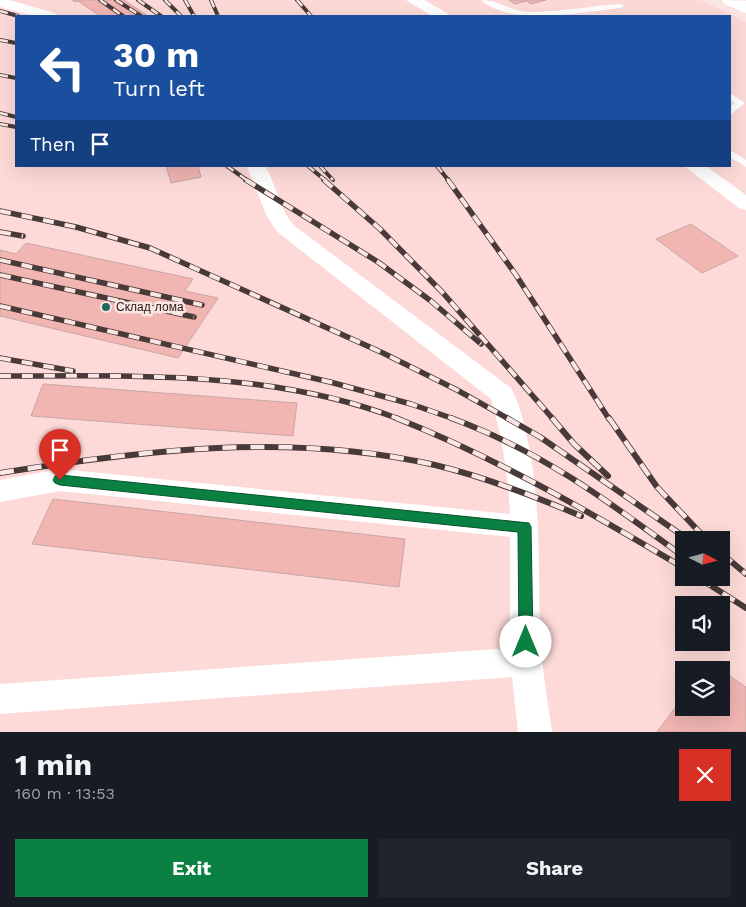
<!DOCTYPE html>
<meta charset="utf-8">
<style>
:root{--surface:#171b24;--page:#20242c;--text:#f1f3f6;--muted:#9ea1a6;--accent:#0b8043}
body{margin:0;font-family:"Work Sans",sans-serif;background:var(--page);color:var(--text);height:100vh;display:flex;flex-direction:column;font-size:19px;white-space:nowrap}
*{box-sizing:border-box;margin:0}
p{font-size:16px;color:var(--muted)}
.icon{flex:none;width:28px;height:28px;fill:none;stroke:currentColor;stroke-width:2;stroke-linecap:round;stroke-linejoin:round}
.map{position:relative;height:732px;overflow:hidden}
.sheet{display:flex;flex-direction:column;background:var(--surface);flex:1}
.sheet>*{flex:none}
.banner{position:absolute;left:15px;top:15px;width:716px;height:152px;border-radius:0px;box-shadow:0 5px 20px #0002;background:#1a4fa0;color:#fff;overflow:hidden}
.needle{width:32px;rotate:96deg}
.controls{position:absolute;left:675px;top:531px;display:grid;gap:10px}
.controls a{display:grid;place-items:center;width:55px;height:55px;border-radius:0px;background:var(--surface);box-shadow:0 5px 20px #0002;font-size:25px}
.pin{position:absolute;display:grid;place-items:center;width:42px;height:42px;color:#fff;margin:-51px -21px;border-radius:50% 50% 50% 0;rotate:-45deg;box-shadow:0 0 5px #0007}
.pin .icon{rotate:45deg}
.me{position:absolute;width:55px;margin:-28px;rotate:0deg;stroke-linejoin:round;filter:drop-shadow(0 0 4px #0008)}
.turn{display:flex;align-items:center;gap:18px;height:105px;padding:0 15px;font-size:22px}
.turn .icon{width:65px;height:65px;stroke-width:2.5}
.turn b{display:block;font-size:35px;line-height:42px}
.then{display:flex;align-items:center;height:48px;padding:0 15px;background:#0003;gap:10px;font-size:19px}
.round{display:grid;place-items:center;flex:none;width:52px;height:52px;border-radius:0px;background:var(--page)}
.overview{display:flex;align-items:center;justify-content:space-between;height:85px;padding:0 15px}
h1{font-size:30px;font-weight:700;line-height:38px}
.cta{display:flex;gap:10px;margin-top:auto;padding:10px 15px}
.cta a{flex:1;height:58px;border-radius:0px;background:var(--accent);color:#fff;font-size:20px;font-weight:700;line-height:58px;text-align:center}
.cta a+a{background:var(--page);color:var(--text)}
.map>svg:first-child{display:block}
.built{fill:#fddad8;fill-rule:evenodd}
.building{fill:#f1b5b2;stroke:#c8a7a5}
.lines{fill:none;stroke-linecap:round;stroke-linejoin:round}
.lane{fill:#fff;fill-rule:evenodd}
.street{fill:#fff;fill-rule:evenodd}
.primary{fill:#fff;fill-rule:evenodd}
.rail-far2-casing{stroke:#483a39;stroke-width:4}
.rail-far1-casing{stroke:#483a39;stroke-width:5.5}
.rail-casing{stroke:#483a39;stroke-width:6}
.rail-far2{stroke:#fbe6e4;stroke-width:2.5;stroke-dasharray:8;stroke-linecap:butt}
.rail-far1{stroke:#fbe6e4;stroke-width:4;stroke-dasharray:11;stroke-linecap:butt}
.rail{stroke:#fbe6e4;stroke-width:4.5;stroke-dasharray:14;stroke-linecap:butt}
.route{fill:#0b8043;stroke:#07532c}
.poi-dot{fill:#20685c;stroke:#fbe6e4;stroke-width:2}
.labels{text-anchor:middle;stroke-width:5;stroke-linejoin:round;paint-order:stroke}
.poi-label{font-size:12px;fill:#251918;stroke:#fbe6e4;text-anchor:start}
</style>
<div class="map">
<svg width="746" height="732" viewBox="0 0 746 732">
<rect width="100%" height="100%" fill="#fbe6e4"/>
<path class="built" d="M0 0H698L707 3 746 22V732H0ZM16 16H730V166H16ZM684 540H721V578H684ZM684 605H721V642H684ZM684 670H721V708H684Z"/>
<g class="building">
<path d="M72 0H124L148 16H100L78 1 75 2Z"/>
<path d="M509 0H546L531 4 527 1 515 4Z"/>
<path d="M166 166H198L201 177 171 183Z"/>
<path d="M691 224 738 256 702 273 656 239Z"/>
<path d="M26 243 193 279 185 291 218 298 178 358 0 316V250L16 254Z"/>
<path d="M43 384 297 403 293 436 31 416Z"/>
<path d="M53 499 405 539 399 587 32 544Z"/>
<path d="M709 662 721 670H703Z"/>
<path d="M721 670 746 687V732H657L684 696V708H721Z"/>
</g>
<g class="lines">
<g class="lane">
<path d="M481 0C498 0 512 12 530 12 560 12 590 6 620 4L624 6 620 8C582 12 511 27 481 0Z"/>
<path d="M730 93 745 103 730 115V107L735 103 730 100Z"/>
<path d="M730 150 746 160V167L730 157Z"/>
</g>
<g class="street">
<path d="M0 0H9L55 13 57 16H34L0 7Z"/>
<path d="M406 0H424L447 13 449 16H432Z"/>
<path d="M246 166H265C277 185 279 212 296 227L511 388C520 404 524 424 528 442 541 503 538 564 540 626 541 662 547 697 552 732H518L512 677 0 714V684L510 648V537L60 491 0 502V480L60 469 510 514C508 474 502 437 491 399L280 234C261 215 259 188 246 166Z"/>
<path d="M684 166H706L746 195V210L739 208Z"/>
</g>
<path class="primary" d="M722 0 746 1V13L724 4Z"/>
<g class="rail-far2-casing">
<g id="rail-far2">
<path d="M100 0 123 16"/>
<path d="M116 0 141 16"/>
<path d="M138 0 161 16"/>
<path d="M165 0 181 16"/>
<path d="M185 0 194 16"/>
<path d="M211 0 218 16"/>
<path d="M297 0 311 16"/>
<path d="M0 11 18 16"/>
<path d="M0 40 16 43"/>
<path d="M0 75 16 78"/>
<path d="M0 113 16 117"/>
<path d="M0 124 16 127"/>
<path d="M227 166 248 181"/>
<path d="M308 166 326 181"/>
<path d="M320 166 333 180"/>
<path d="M437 166 449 181"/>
</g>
</g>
<g class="rail-far1-casing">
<g id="rail-far1">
<path d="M246 180 378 262 431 301 481 344"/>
<path d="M324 180 380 229 443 293 553 419"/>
<path d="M448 180 516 275 609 419"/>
<path d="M0 211 76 227 150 248 383 353 457 390 509 419"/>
<path d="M0 232 23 236"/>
<path d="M0 260 202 305"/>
<path d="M0 275 194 317"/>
<path d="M0 306 330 382 411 404 454 419"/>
<path d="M0 358 73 371"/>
<path d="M0 376C134 376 272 370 399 419"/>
</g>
</g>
<g class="rail-casing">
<g id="rail">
<path d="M396 418C497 458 591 513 684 568"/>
<path d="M451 418C541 451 608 501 684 557"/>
<path d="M507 418 540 437 689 540"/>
<path d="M552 418 574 444 608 476"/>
<path d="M609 418 657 487 707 540"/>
<path d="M0 473C144 450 291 432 435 465 485 477 534 496 581 516"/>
<path d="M721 553 746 574"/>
<path d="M699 578 746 608"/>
</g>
</g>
<use href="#rail-far2" class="rail-far2"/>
<use href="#rail-far1" class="rail-far1"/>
<use href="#rail" class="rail"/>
</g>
<path class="route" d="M60 475 529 523 531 527 533 642 531 646 526 648 521 646 519 642 518 532 60 485 55 483 53 480 55 476Z"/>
<circle class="poi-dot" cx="106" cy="307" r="5"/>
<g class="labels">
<g class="poi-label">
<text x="116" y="311">Склад лома</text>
</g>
</g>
</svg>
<div class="controls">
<a><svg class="needle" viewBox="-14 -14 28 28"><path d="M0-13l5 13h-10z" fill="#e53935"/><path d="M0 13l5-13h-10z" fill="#9ea1a6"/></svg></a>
<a><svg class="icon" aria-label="sound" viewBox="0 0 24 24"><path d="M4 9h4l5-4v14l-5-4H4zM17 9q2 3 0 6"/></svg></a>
<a><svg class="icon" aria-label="layers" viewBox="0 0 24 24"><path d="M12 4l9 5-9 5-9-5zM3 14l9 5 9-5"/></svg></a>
</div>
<div class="pin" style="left:60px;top:480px;background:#d93025"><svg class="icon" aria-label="arrive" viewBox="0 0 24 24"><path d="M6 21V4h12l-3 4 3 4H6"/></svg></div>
<svg class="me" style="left:526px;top:642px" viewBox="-20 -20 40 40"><circle r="19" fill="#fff"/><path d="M0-13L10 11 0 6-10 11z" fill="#0b8043"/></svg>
<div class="banner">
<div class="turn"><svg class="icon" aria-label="left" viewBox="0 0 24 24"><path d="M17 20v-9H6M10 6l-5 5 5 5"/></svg><div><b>30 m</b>Turn left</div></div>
<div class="then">Then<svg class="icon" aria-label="arrive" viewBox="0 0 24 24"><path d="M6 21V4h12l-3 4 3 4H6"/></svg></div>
</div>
</div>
<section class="sheet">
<div class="overview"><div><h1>1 min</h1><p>160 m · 13:53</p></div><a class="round" style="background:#d93025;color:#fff"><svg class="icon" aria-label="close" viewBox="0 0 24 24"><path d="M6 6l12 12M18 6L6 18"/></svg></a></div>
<div class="cta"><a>Exit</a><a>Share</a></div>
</section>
